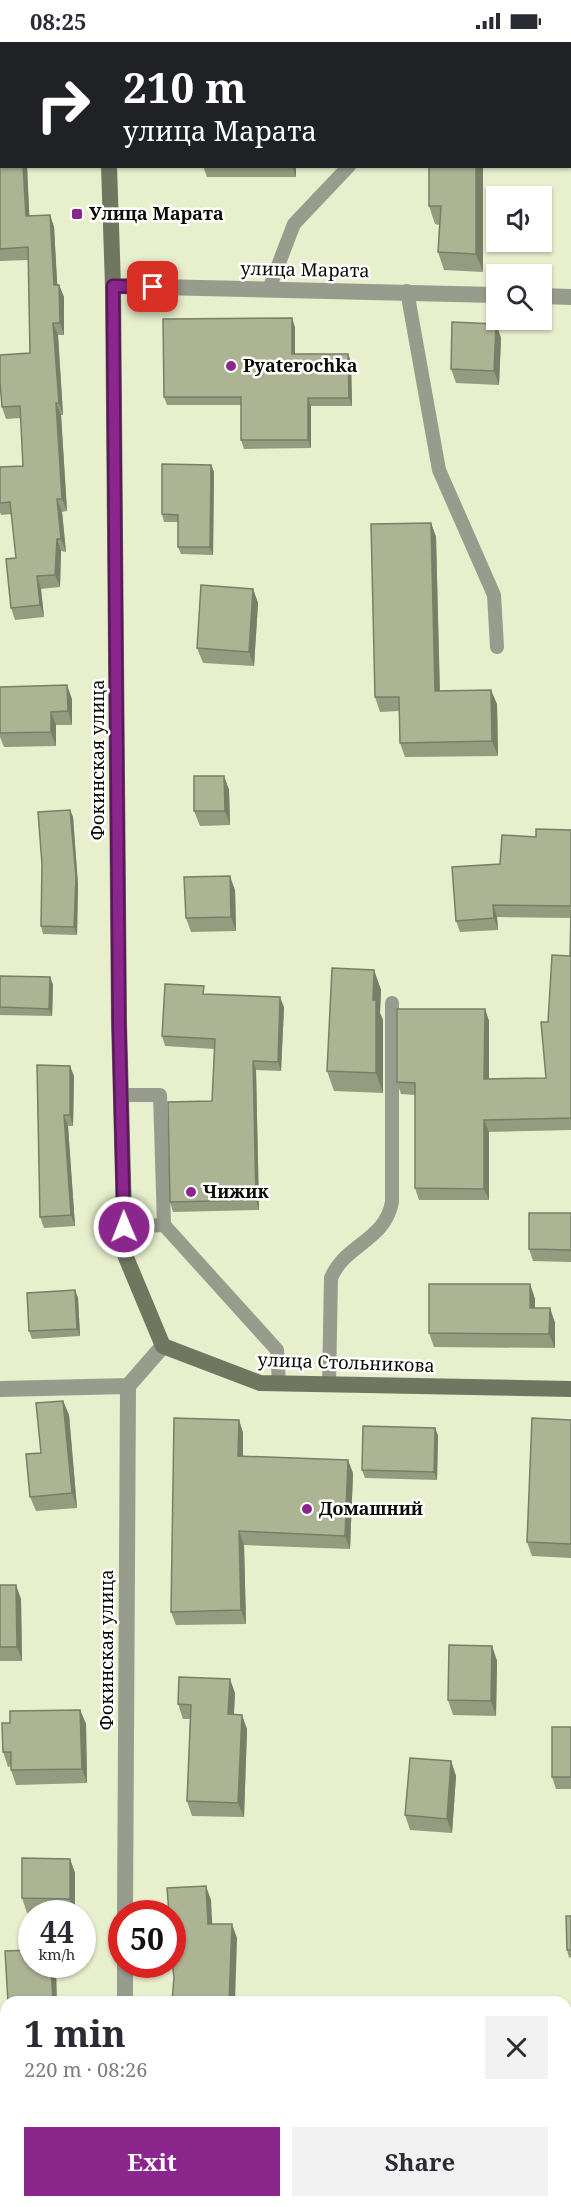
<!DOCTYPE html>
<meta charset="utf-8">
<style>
:root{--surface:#fff;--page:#f2f2f3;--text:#2b2b33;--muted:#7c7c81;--accent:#8b268d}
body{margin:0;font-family:"Noto Serif",serif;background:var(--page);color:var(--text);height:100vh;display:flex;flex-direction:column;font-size:22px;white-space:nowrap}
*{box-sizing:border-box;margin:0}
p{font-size:20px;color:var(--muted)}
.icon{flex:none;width:33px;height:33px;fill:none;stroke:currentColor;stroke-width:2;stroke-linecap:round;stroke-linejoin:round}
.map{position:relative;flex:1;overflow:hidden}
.details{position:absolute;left:0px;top:1954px;width:572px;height:212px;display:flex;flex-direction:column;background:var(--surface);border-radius:18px 18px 0 0;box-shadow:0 2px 4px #0004}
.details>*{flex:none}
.banner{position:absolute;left:0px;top:0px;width:572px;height:126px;box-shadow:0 2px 4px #0004;background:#202124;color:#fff;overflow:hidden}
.fabs{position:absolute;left:486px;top:144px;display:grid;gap:12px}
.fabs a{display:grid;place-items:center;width:66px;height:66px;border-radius:0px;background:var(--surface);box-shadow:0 2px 4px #0004;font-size:30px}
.speed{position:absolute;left:18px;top:1858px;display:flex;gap:12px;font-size:30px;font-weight:700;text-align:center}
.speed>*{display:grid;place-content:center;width:78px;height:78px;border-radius:50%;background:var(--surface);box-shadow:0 2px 4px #0004;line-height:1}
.speed small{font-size:15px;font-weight:400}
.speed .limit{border:9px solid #d22;background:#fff;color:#111}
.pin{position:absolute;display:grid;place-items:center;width:51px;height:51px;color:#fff;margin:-26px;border-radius:12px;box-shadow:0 3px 9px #0006}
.me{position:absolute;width:66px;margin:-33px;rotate:359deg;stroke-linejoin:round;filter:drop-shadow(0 0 4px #0008)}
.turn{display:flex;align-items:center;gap:21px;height:126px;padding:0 24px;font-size:27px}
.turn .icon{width:78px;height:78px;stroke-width:2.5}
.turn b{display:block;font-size:42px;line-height:51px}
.round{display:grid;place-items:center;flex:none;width:63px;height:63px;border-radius:0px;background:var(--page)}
.headline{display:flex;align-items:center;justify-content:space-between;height:102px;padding:0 24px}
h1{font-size:36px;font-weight:700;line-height:45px}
.action{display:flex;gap:12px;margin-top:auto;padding:12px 24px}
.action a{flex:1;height:69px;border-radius:0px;background:var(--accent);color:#fff;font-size:24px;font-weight:700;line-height:69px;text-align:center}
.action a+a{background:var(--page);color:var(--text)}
.status{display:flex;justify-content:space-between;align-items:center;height:42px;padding:0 30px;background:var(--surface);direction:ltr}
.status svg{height:16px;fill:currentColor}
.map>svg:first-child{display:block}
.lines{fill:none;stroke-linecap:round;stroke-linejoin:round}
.service{stroke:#989c8d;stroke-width:14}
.minor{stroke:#989c8d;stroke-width:16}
.secondary{stroke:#717661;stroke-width:16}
.wall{fill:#959b7f}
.shaded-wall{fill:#797e68}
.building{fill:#adb494;stroke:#797e68;stroke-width:1.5}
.route-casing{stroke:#5a195c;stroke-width:15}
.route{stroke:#8b268d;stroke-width:10}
.poi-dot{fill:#8b268d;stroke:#fff;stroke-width:2}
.labels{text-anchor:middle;stroke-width:5;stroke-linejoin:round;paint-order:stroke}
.poi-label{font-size:18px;font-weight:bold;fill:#0a0c03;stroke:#fff;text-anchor:start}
.street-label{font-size:18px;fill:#0a0c03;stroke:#fff}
</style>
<div class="status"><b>08:25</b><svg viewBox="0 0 49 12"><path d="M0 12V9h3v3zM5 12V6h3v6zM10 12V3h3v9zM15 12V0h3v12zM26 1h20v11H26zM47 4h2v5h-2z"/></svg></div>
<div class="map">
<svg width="571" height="2165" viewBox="0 0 571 2165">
<rect width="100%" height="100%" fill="#e8efcd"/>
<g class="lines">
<g class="service">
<path d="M359 0V2"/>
<path d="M269 247 294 182 349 124"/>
<path d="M407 249 439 428 494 553 497 605"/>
<path d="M121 1053H160L164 1183 277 1308 279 1341"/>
<path d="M124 1185 164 1183"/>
<path d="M329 1342 331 1236C345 1202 385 1199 392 1160V961"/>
</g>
<g class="minor">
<path d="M113 244 496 253"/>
<path d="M542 254 571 255"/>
<path d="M0 1347 128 1344 163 1304"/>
<path d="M125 1872 128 1344"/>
<path d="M125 1960V1923"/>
<path d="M124 2165V2160"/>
</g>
<g class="secondary">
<path d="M105 0V2"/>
<path d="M109 124 113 244 119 980 125 1213 163 1304 260 1341 571 1347"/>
</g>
</g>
<g class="wall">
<rect x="185" y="0" width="110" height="2"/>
<path d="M0 2 2 124H27L29 174 50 173 54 185 57 243H59L64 255V293H58L63 373H61L67 469 62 470 66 510 61 509 60 545 41 547 44 575 15 578 11 566 16 516 12 472 1 473 0 470V425L23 424 21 376 6 377 2 365 30 311 28 218 0 219Z"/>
<path d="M203 124H296V135H207Z"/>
<path d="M483 124V230L444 228 438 210 439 183 435 182 429 164Z"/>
<path d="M496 282 501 296 499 343 456 341 451 327Z"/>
<path d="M295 285V312H348L351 320 352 364H311V406L244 407 241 398V363H167L164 355Z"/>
<path d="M211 423 214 430 213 513 181 512 178 505V480H164L162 472Z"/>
<path d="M431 481 436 495 440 649 497 662 498 714 405 715 400 701 399 669 380 670 375 655Z"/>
<path d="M253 547 258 561 254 624 203 621 197 606Z"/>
<path d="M0 645 72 657V683H56V704L4 705 0 695Z"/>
<path d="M224 734 229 748 230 783 200 784 194 769Z"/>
<path d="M70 768 73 775 78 843 77 893 43 892 41 884Z"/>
<path d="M571 788V1088L489 1090V1158H419L415 1146V1053L401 1052 397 1040 485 967 489 979V1037L546 1036 548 980 570 914 571 876 497 875 498 888 460 890 456 879 500 822 536 795Z"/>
<path d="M235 848 236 889 191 890 186 876Z"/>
<path d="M374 928 381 948 380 971 383 978V1051L334 1049 327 1029Z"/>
<path d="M0 934 50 935 53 943 52 974 0 973Z"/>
<path d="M207 952 284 965 281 1029 256 1028 259 1168 173 1170 170 1160 212 1059 214 1007 165 1004 162 994Z"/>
<path d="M74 1034 73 1084H68L75 1184 44 1186 40 1175Z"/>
<path d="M571 1171V1220L533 1219 529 1207Z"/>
<path d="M530 1242 535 1257V1266H550L555 1281V1306L434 1305 429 1291Z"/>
<path d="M75 1248 78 1256 80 1294 32 1297 29 1289Z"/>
<path d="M63 1359 69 1373 77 1466 36 1469 30 1455 41 1411Z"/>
<path d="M239 1378 243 1391V1414L353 1431 350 1507 244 1503 246 1582 176 1583 171 1570Z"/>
<path d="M571 1378V1516L532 1514 527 1500Z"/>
<path d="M435 1386 438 1394 437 1438 365 1436 362 1428Z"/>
<path d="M0 1543 21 1557 22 1619H0Z"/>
<path d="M492 1604 497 1619 496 1674 453 1673 448 1658Z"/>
<path d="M235 1651 234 1672 247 1687 244 1775 192 1774 187 1759 190 1677H183L178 1662Z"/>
<path d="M80 1668 86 1682 87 1741 16 1743 11 1728V1724L8 1725 3 1710 10 1681Z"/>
<path d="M571 1685V1747H556L552 1735Z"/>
<path d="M451 1719 456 1734 452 1791 410 1788 405 1773Z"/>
<path d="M70 1817 75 1831V1872L27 1871 22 1856Z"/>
<path d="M571 1874V1915L569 1916 567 1908Z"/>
</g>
<g class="shaded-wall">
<path d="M23 124H27L30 186 26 174Z"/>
<path d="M292 124H296V135Z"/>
<path d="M476 124H483V230L476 212Z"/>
<path d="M50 173 54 185 58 255 54 243Z"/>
<path d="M59 243 64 255V293L60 281Z"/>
<path d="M292 276 295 285V321L292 312Z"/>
<path d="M53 281 58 293 63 373 59 361Z"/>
<path d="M496 282 501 296 499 343 494 329Z"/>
<path d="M348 312 351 320 352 364 349 356Z"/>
<path d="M308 356 311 364V406L308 398Z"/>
<path d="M56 361 61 373 67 469 62 457Z"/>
<path d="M211 423 214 430 213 513 210 505Z"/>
<path d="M57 457 62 470 66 510 61 497Z"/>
<path d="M431 481 436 495 440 663 435 649Z"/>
<path d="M57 497 61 509 60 545 55 533Z"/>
<path d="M37 534 41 547 44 575 40 563Z"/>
<path d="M253 547 258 561 254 624 249 610Z"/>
<path d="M67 643 72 657V683L68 669Z"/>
<path d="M491 648 497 662 498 714 492 699Z"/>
<path d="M51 670 56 683V704L51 690Z"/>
<path d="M224 734 229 748 230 783 225 769Z"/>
<path d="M70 768 73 775 78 843 77 893 74 885Z"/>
<path d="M230 834 235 848 236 889 231 875Z"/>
<path d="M493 863 497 875 498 888 494 876Z"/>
<path d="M374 928 381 948 380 971 383 978V1051L376 1031 373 958Z"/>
<path d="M50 935 53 943 52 974 49 967Z"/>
<path d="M280 955 284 965 281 1029 278 1020Z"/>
<path d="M485 967 489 979V1049L484 1037Z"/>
<path d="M253 1019 256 1028 259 1168 256 1158Z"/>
<path d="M70 1024 74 1034 73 1084 70 1073Z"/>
<path d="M64 1073 68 1084 75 1184 71 1173Z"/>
<path d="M484 1078 489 1090V1158L484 1147Z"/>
<path d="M530 1242 535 1257V1281L530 1266Z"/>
<path d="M75 1248 78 1256 80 1294 77 1287Z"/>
<path d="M550 1266 555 1281V1306L549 1292Z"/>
<path d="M63 1359 69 1373 77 1466 72 1451Z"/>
<path d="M239 1378 243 1391V1427L238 1414Z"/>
<path d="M435 1386 438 1394 437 1438 434 1430Z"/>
<path d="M348 1418 353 1431 350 1507 345 1494Z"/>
<path d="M239 1489 244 1503 246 1582 241 1568Z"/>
<path d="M16 1543 21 1557 22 1619 17 1605Z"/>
<path d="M492 1604 497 1619 496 1674 491 1659Z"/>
<path d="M230 1637 235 1651 233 1687 228 1672Z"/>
<path d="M80 1668 86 1682 87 1741 82 1727Z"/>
<path d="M242 1673 247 1687 244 1775 238 1761Z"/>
<path d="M451 1719 456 1734 452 1791 447 1777Z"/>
<path d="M70 1817 75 1831V1872L70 1857Z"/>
<path d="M206 1844 211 1858 213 1896 208 1882Z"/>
<path d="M232 1882 237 1896 235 1960H229Z"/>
<path d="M51 1923H56L57 1960H53Z"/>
<path d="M268 2160H275L274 2165H268Z"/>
<path d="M478 2160H484L483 2165H478Z"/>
</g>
<g class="building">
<rect x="185" y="0" width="65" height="2"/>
<rect x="427" y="0" width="70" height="2"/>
<path d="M32 1V2H4Z"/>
<path d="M0 2H2V124H23L26 174 50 173 54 243H59L60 281H53L59 361H56L62 457H57L61 497H57L55 533 37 534 40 563 11 566 6 517 16 516 10 460 0 461V425L23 424 20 364 2 365 0 340V313L30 311 28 205 0 207Z"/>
<path d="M429 124H476V212L438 210 441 164H429Z"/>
<path d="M292 276V312H348L349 356H308V398H241V355H164L163 277Z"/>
<path d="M452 280 496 282 494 329 451 327Z"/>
<path d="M162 422 211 423 210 505H178V473L162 472Z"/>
<path d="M431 481 435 649 491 648 492 699 400 701 399 655H375L371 482Z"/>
<path d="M201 543 253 547 249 610 197 606Z"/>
<path d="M67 643 68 669 51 670V690L0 691V645Z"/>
<path d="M194 734H224L225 769H194Z"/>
<path d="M70 768 76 835 74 885 41 884 42 822 38 770Z"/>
<path d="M536 787 571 788V864L493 863 494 876 456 879 452 825 500 822 502 793 536 795Z"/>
<path d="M230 834 231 875 186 876 184 835Z"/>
<path d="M571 868V1076L484 1078V1147L415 1146V1041L397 1040V967H485L484 1037 546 1036 541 980H548L552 913 570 914Z"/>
<path d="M332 926 374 928 373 958H376V1031L327 1029Z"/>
<path d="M0 934 50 935 49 967 0 965Z"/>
<path d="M165 942 204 944 203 952 280 955 278 1020 253 1019 256 1158 170 1160 168 1060 212 1059 215 997 162 994Z"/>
<path d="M37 1023 70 1024V1073H64L71 1173 40 1175Z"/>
<path d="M529 1171H571V1208L529 1207Z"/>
<path d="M429 1242H530V1266H550L549 1292 429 1291Z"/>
<path d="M75 1248 77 1287 29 1289 27 1251Z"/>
<path d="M63 1359 72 1451 30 1455 26 1412 41 1411 36 1361Z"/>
<path d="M174 1376 239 1378 238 1414 348 1418 345 1494 239 1489 241 1568 171 1570Z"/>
<path d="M532 1376 571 1378V1502L527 1500Z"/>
<path d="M363 1384 435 1386 434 1430 362 1428Z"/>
<path d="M0 1543H16L17 1605H0Z"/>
<path d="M449 1603 492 1604 491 1659 448 1658Z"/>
<path d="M179 1635 230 1637 228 1672 242 1673 238 1761 187 1759 191 1663 178 1662Z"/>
<path d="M80 1668 82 1727 11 1728V1710H3L2 1681H10V1669Z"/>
<rect x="552" y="1685" width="19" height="50"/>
<path d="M410 1716 451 1719 447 1777 405 1773Z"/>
<path d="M22 1816 70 1817V1857L22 1856Z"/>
<path d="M206 1844 208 1882H232L229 1960H172L174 1935 172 1920V1872H169L167 1846Z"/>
<path d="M566 1874H571V1908H567Z"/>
<path d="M32 1908V1923H51L53 1960H8L5 1909Z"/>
<rect x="215" y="2160" width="53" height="5"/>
<path d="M447 2160H478V2165H446Z"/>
</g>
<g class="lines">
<g class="route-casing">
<path id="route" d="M124 1185 119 980 113 244 153 245"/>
</g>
<use href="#route" class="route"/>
</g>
<g class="poi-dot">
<rect x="71" y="166" width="12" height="12" rx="3"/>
<circle cx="231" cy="324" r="6"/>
<circle cx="191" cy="1150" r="6"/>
<circle cx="307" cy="1467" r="6"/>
</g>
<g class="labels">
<g class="poi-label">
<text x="89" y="178">Улица Марата</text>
<text x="243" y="330">Pyaterochka</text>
<text x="203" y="1156">Чижик</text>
<text x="319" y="1473">Домашний</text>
</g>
<g class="street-label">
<text transform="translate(305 228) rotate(1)" y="6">улица Марата</text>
<text transform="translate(98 718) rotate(-90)" y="6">Фокинская улица</text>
<text transform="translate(346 1321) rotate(2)" y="6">улица Стольникова</text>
<text transform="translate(107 1608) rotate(-90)" y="6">Фокинская улица</text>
</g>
</g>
</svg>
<div class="fabs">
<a><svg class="icon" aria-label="sound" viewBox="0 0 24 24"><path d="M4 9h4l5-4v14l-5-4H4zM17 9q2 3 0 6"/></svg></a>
<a><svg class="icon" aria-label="search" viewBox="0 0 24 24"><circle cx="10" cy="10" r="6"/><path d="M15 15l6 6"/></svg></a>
</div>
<div class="speed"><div>44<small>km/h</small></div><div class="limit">50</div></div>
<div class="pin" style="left:153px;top:245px;background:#d93025"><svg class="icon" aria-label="arrive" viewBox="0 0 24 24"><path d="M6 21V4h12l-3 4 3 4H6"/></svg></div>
<svg class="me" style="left:124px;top:1185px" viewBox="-20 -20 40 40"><circle r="17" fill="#8b268d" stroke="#fff" stroke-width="3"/><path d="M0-11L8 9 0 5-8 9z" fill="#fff"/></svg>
<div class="banner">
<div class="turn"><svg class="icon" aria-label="right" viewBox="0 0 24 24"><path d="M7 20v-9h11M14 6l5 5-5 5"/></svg><div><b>210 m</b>улица Марата</div></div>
</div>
<section class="details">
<div class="headline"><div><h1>1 min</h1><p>220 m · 08:26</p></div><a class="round"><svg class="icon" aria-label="close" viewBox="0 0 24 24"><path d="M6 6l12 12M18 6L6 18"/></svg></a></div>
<div class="action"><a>Exit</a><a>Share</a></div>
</section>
</div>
